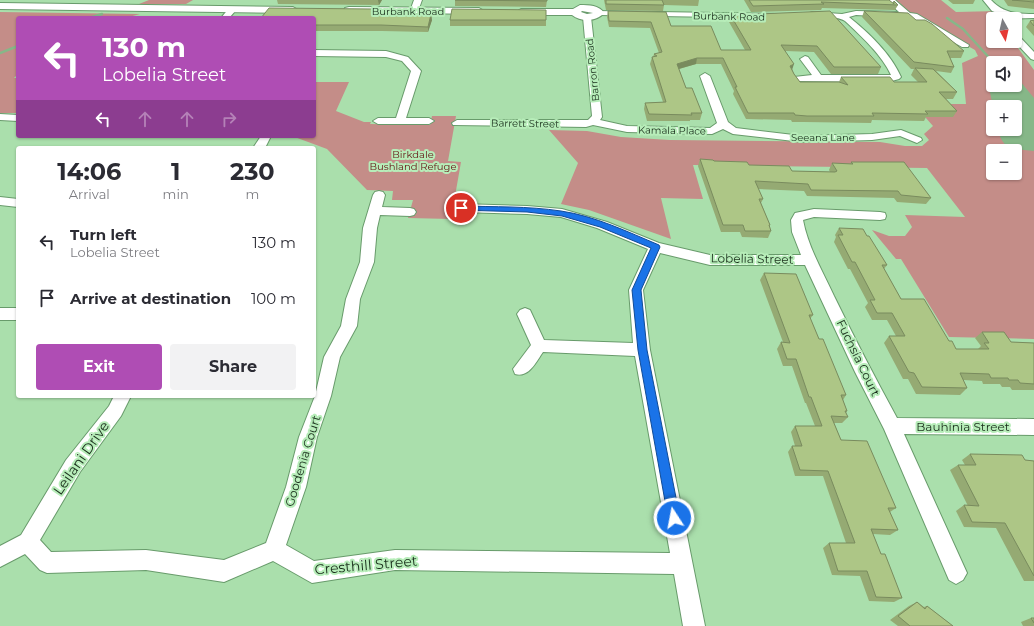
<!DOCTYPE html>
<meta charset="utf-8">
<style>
:root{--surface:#fff;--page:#f2f2f3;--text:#2b2b33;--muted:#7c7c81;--accent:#af4db4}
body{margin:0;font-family:Montserrat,sans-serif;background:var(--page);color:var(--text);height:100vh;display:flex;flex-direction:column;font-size:15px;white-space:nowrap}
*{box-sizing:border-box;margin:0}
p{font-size:13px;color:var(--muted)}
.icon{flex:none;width:22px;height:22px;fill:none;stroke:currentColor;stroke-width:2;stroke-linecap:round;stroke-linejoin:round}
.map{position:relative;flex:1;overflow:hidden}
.side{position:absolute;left:16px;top:146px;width:300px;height:252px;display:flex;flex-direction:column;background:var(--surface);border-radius:4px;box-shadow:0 1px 3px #0004}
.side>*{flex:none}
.top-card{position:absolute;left:16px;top:16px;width:300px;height:122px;border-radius:4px;box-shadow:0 1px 3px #0004;background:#af4db4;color:#fff;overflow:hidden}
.needle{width:26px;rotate:172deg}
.buttons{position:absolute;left:986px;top:12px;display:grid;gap:8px}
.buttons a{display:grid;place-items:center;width:36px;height:36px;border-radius:4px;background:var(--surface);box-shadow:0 1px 3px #0004;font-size:20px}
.pin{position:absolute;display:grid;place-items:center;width:34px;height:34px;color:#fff;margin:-17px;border:2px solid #fff;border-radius:50%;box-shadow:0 1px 4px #0007}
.me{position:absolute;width:44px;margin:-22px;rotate:349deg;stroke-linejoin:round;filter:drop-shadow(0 0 3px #0008)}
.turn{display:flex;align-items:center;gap:14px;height:84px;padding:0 20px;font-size:18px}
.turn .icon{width:52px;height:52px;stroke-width:2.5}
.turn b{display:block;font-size:28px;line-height:34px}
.lanes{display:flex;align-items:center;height:38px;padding:0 20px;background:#0003;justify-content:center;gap:20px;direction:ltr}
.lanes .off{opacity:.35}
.eta{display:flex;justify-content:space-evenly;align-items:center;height:68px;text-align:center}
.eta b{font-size:24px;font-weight:700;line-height:28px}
.cta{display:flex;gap:8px;margin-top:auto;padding:8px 20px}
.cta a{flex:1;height:46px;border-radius:4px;background:var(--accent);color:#fff;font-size:16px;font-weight:700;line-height:46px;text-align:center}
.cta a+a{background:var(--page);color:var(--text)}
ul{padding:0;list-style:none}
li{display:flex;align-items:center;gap:12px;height:56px;padding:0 20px}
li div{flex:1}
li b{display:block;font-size:15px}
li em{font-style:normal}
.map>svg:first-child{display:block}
.green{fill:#c48d88;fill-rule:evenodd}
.water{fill:#86b788}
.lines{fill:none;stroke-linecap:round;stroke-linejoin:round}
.stream{stroke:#86b788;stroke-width:2.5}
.minor-casing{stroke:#689b6b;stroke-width:2}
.tertiary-casing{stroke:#689b6b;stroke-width:2}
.minor{fill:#fff;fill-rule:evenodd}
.tertiary{fill:#fff;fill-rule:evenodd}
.wall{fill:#95aa73}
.shaded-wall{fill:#798b5e}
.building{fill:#adc686;stroke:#798b5e}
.route{fill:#1a73e8;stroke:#114b97}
.labels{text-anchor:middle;stroke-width:4;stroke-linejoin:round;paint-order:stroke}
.far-street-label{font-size:10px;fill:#1a2f1c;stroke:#b7edb9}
.far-park-label{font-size:10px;fill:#651314;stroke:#b7edb9}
.street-label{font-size:12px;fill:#1a2f1c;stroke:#b7edb9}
.near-street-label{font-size:14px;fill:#1a2f1c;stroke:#b7edb9}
</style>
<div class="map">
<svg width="1034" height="626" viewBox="0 0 1034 626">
<rect width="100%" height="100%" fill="#aadfac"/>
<g class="green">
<path d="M149 0H193L186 4H139Z"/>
<path d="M894 0H941L956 12 998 11 1011 17 1006 19H993V41H1013L1034 70V339L949 337 901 259H896L872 230 889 236H905L912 227 905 215 965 217 927 168 693 165 703 199 661 198 671 239 589 210 561 204 578 163 549 130 587 131 621 137 670 140 880 142 905 146H922L929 140 924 134 933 126 897 85 929 104H966L962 63 978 56 975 50 909 13 900 3ZM993 63H1015V85H993ZM993 107H1015V129H993ZM993 151H1015V173H993Z"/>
<path d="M0 12 140 14 125 18H18V74L14 78H18V113H0Z"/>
<path d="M314 82H349L336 111 364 122H371L370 124 430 125 432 116H456L448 161 461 162 451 219 408 218 413 200H392L393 191 367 190 327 149 292 136H314Z"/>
</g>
<path class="water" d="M993 69V85H1015V75L1034 98V151C1014 148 1003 152 998 129H1015V107H993L986 72Z"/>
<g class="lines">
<g class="stream">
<path d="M89 18 102 14"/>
<path d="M947 18 963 29 994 63"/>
<path d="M0 53 18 46"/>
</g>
<g class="minor-casing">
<g id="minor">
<path d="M414 0H422L418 11 414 13 410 11Z"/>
<path d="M886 0H895L910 13 917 14 969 45 968 47H962L912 18 856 15 849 17C868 32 891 54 901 77L899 79 888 82 794 81 792 79 794 77 812 75 800 59 805 56 808 57 821 75H891C882 55 861 36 845 21 834 14 817 21 808 14L812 12 842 14 856 11 899 12Z"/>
<path d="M983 0H991C1003 13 1017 14 1034 14V18L1005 19 1007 17 992 11Z"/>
<path d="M230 7H236L237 9 229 18H221Z"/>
<path d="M596 11 776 14 780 16 776 18 599 15H596Z"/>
<path d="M584 15H587L591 17 602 117 600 120 627 126 710 128 717 123 700 76 705 73 710 76 728 122 736 128 802 136 872 134 901 130 921 138 922 140 917 143 900 136 872 140 802 142 733 134 723 129 712 134 627 132 593 125 586 127 453 125 452 123 457 120H588L592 116 583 17Z"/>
<path d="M1015 34 1018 35 1034 52V60L1031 59 1014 41Z"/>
<path d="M314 50 386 51 408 57 421 71 406 118H429L434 121 429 124H378L373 121 378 118H396L411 71 402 61 386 57 314 56Z"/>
<path d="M0 114 18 115V121L0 120Z"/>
<path d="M261 136H271L265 148H253Z"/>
<path d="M379 191 383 192 385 195 382 207 410 208 414 209 416 212 414 215 410 216 380 215 377 228 374 262 360 299 357 326 340 357 331 396 317 437 306 487 286 545 314 561 395 550 670 553 635 356 543 352C536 362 529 378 515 374L513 369 531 345 517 314 520 310 525 308 530 310 544 340 633 343 629 290 648 249 597 228 561 217 527 214 461 212 457 211 455 208 457 205 461 204 527 206 562 209 607 222 659 243 710 255H801L792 232 791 220 795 213 814 209 880 212 885 213 886 216 885 219 880 220 814 217 803 220C808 247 823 272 834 296 854 337 875 378 897 418L1034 419V435L904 434 967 573 963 580 956 584 949 580 884 429 855 372 805 265H710L660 253 643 290 650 350 705 626H683L674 574 395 570 312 583 273 561 224 582 146 570 47 573 40 570 25 554 0 567V546L21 535 66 460 109 406 114 396H131L121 416 80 472 40 540 51 552 146 550 224 560 266 543 286 487 299 437 315 396 324 357 341 326 346 299 360 262 363 228 373 195 375 192Z"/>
<path d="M0 197 18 199V207L0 205Z"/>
<rect x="0" y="308" width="18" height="12"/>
</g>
</g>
<g class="tertiary-casing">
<g id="tertiary">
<path d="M0 3 293 7 298 10 293 13 0 9Z"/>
<path d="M580 5C589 5 599 5 604 13 596 22 581 22 572 15H521L516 12 521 9H573ZM582 11 593 13 587 14 581 12Z"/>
<path d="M349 7 479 8 484 11 479 14 345 12 344 10 345 8Z"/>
</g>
</g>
<use href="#minor" class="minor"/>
<use href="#tertiary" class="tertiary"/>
</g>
<g class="wall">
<path d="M277 0H382L379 5 278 4Z"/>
<path d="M455 0H547L546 7 455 6Z"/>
<path d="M604 0H699L698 6 664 5 663 11 606 10Z"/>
<path d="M744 0H889L892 3 894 1 898 5 895 10 822 8 821 10 751 12Z"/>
<path d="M948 0H975L973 4H953Z"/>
<path d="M1004 0H1034V9L1008 6Z"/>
<path d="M374 9 375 13 431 14 432 20 428 32 382 31H314V18Z"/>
<path d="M546 10V26H450V20Z"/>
<path d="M608 11 671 26 721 50H745L729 22 731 16H757L758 14 881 67 878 74H831L814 52 785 51 794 74 800 82H839L841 77 894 82H918L911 75 914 69H911L862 17 864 11 916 20 964 51 961 58H950L954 67 951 73 936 71 957 92 953 99H946L957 111 953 117H926L924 121 872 120 871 123 804 122H792L791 120 746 119 733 94 734 91 721 64H696L679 69 686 88 702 113 700 120H690V121H647L644 109 645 103 663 102 650 64 652 57H653L654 54 659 53 650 28 609 27 607 17Z"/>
<path d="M1034 20V36L1026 27 1030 21Z"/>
<path d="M700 159 749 165 792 171 830 172 829 170 832 163 850 164 851 162 931 198 926 204 897 202 894 198 807 196 804 191 758 189 763 199 761 203 770 225 769 227 771 231 768 238 742 237 740 232H721L698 166Z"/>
<path d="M839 228 867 236 887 265 884 269 901 299 949 341 956 349H978L981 346 975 338 982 332 1011 342 1034 343V390H1012L1010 387H1002L1000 384H983L982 381 963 380 967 388 960 395 916 394 908 379H903L884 343 889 336H896L887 320H872L865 307 868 303 850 269H848L834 242 836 237 835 235Z"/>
<path d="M764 273 813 315 810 319 819 339 846 395 843 400 847 411 846 413 848 417 842 423H834L841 440 896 508 890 512 898 530 890 535 873 534 881 554 902 598 894 602 869 601 860 576 832 575 823 548 829 543H846L823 476H795L788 452 792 446H795L791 432 795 426H815L806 403H805L792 366H783L777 349 781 342H783L760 280Z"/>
<path d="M970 454 1025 460 1034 461V581H1024L996 528 964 527 956 511 964 505 968 506 950 470 958 465H965L962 460Z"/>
<path d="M917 602 924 607 927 606 953 626H898L890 620 909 606Z"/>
<path d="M1031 618H1034V626H1023L1021 622Z"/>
</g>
<g class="shaded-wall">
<path d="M378 0H382L379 5Z"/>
<path d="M431 14 432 20 428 32V27Z"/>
<path d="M697 58 696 64 675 70 677 64Z"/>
<path d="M794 64 792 70 790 66Z"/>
</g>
<g class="building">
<path d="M455 0H547V1Z"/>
<path d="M606 0H662L664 5 606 4Z"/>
<path d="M749 0H889L894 4V1L898 5 821 2 824 4 753 6Z"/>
<path d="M1012 0H1034V2Z"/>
<path d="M269 8 374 9 372 13 431 14 428 27 381 25H314V18H261Z"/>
<path d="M452 9 546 10V20H450Z"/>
<path d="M608 11 666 12 671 26H711L721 50H751L731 16H759L758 14 830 11 881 67H834L817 46 781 45 794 64 790 66 794 74 800 82H839L848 85 841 77H890L894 82H927L915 68 933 69 957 92H939L957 111H925L928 114 872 113 874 116H807L795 115 794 113H748L735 87H737L723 58H697L677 64 686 88H692L702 113H691L692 115 649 114 645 103 666 102 652 57 657 56 654 54 662 52 651 22 609 21Z"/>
<path d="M864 11 908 13 916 20H925L932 24 964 51H947L954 67 914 62Z"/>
<path d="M1034 20V26L1030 21Z"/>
<path d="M700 159 713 160 714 161 747 162 749 165 789 166 792 171 835 172 837 171 832 163 853 164 851 162H904L931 198 901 195 898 191 811 190 808 184 755 181 763 199H759L770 225H769L771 231H745L743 225H723Z"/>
<path d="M839 228 863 229 867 236H869L887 265H882L901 299H924L949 341H952L956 349H989L984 343H989L982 332H1004L1011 342 1034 343V384L1020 383 1018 380H1009L1008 378H991L989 374 960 373 967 388 922 387 914 373 909 372 889 336H905L892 313H877L870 300H875L855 262H852L838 235H843Z"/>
<path d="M764 273 796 274 813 315H809L819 339H823L846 395H841L847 411H845L848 417 831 416 841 440 867 441 896 508H888L898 530 871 529 881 554H885L902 598 876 597 867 571H838L829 543H855L828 471 800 470 792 446H802L795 426H822L811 397H809L796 359H787L781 342 790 343Z"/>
<path d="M970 454 1022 455 1025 460 1034 461V576L1005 523 972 522 964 505 979 506 958 465H976Z"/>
<path d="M917 602 925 609 927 606 953 626H910L898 616Z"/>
<path d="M1031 618H1034V623Z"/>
</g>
<path class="route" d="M461 206C494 207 528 206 561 211 595 216 628 232 659 245L660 247 641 290 647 350 680 518 679 522 674 524 670 522 668 518 638 350 632 290 651 248 600 227 562 216 527 212 458 210V207Z"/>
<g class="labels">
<g class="far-street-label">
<text x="408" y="15">Burbank Road</text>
<text transform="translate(729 16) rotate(1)" y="4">Burbank Road</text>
<text transform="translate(592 70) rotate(-96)" y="4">Barron Road</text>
<text transform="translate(525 123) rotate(1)" y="4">Barrett Street</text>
<text transform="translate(672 130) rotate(1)" y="4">Kamala Place</text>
<text x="823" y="141">Seeana Lane</text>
</g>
<g class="far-park-label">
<text x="413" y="158">Birkdale<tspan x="413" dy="12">Bushland Refuge</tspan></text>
</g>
<g class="street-label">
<text transform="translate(752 259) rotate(1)" y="4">Lobelia Street</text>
<text transform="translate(858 358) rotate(64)" y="4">Fuchsia Court</text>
<text x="963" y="431">Bauhinia Street</text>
<text transform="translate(303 461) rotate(-73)" y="4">Goodenia Court</text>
</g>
<g class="near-street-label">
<text transform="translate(81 458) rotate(-55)" y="5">Leilani Drive</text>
<text transform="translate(366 565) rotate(-5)" y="5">Cresthill Street</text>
</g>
</g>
</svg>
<div class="buttons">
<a><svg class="needle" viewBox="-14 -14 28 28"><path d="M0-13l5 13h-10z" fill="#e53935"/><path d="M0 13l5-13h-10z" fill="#7c7c81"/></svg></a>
<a><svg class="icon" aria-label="sound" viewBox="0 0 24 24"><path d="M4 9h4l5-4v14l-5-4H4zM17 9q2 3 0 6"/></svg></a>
<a>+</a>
<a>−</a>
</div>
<div class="pin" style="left:461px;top:208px;background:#d93025"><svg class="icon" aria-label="arrive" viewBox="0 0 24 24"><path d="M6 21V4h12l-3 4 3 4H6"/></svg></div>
<svg class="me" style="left:674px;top:518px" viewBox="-20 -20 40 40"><circle r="17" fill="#1a73e8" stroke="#fff" stroke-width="3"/><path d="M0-11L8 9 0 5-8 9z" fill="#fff"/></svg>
<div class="top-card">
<div class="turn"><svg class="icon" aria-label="left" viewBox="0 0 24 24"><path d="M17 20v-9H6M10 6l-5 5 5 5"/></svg><div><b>130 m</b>Lobelia Street</div></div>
<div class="lanes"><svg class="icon" aria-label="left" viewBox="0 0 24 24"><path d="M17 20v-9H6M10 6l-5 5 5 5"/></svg><svg class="icon off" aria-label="ahead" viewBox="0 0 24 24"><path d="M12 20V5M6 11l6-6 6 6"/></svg><svg class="icon off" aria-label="ahead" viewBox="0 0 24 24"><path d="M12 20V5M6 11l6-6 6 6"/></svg><svg class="icon off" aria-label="right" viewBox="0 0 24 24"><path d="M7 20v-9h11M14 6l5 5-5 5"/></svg></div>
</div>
<section class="side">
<div class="eta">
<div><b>14:06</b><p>Arrival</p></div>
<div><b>1</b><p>min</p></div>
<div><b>230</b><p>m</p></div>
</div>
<ul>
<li><svg class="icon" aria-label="left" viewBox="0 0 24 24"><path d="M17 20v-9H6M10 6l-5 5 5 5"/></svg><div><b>Turn left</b><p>Lobelia Street</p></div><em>130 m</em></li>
<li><svg class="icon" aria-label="arrive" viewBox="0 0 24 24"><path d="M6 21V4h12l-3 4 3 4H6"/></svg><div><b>Arrive at destination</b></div><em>100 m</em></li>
</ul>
<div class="cta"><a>Exit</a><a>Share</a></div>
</section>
</div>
